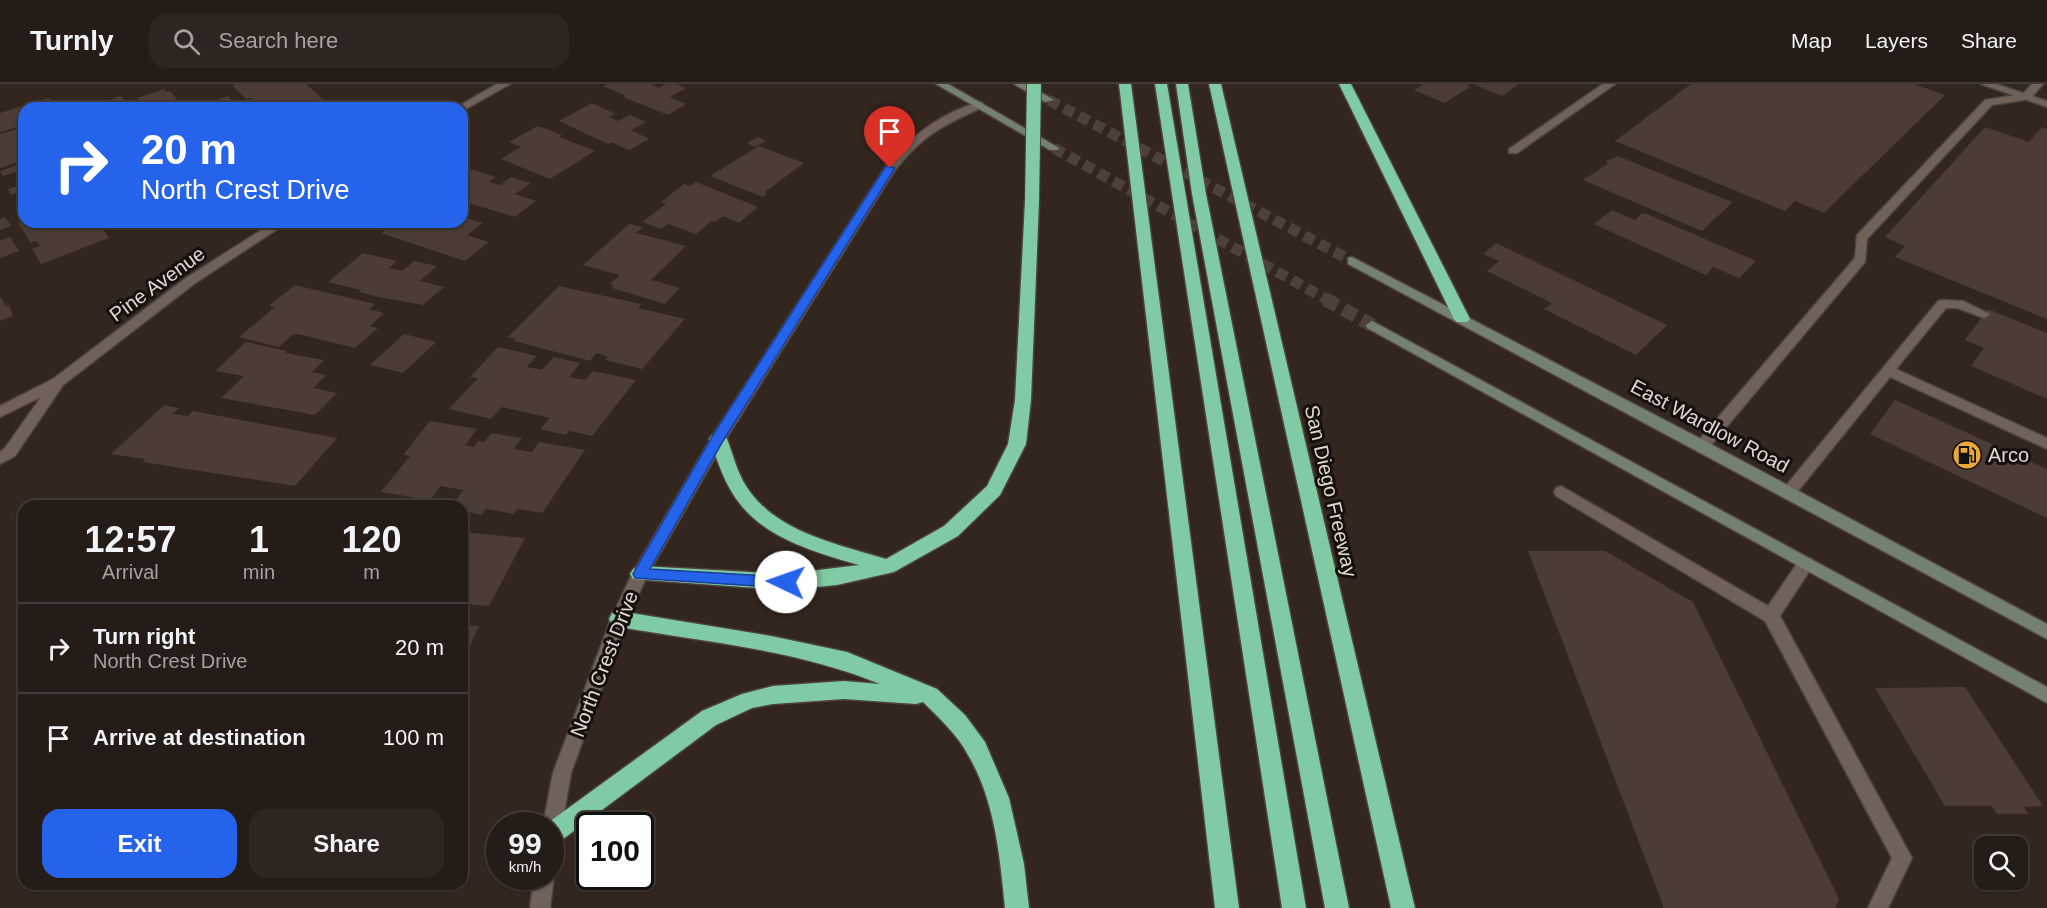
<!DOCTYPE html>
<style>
:root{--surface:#261c17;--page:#2e2520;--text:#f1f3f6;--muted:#a4a1a1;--line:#423a36;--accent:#2563eb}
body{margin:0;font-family:Helvetica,sans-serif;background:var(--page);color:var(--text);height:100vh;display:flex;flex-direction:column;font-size:22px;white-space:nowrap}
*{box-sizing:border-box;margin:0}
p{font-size:20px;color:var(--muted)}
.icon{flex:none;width:33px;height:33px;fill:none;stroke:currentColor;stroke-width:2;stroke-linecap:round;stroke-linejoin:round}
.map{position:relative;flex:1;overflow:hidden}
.sheet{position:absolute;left:18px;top:416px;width:450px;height:390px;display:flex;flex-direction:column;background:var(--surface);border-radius:18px;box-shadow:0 2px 4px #0004,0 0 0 2px var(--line)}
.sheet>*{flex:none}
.hud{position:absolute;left:18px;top:18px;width:450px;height:126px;border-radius:18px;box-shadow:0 2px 4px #0004,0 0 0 2px var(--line);background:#2563eb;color:#fff;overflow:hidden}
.controls{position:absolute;left:1974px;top:752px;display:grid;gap:12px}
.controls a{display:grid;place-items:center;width:54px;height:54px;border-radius:12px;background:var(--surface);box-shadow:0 2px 4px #0004,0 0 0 2px var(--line);font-size:30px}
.speed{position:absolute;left:486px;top:728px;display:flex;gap:12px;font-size:30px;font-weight:700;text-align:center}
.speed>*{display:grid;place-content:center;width:78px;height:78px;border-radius:50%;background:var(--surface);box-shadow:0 2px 4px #0004,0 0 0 2px var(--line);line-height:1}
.speed small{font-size:15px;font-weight:400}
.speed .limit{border:3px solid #111;border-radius:9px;background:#fff;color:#111}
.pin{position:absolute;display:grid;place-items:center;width:51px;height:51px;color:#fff;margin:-62px -26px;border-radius:50% 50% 50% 0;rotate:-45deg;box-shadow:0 0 6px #0007}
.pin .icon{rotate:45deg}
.me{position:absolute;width:66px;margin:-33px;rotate:273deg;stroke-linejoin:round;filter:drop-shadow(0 0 4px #0008)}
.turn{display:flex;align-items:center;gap:21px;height:126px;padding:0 24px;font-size:27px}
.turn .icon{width:78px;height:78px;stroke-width:2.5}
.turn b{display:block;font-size:42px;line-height:51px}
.eta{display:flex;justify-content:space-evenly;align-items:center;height:102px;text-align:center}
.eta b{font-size:36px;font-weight:800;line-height:42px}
.action{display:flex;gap:12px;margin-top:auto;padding:12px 24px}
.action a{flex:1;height:69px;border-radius:18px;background:var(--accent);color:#fff;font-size:24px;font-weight:800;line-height:69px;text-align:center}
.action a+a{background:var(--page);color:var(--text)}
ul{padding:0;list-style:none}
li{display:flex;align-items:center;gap:18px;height:90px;padding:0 24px;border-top:2px solid var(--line)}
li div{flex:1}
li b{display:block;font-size:22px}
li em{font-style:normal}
header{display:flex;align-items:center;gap:36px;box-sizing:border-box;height:84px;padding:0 30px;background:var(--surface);border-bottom:2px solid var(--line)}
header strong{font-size:28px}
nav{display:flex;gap:33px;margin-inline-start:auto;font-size:21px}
.search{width:420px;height:54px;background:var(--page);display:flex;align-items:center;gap:15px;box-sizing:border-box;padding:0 21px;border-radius:18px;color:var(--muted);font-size:22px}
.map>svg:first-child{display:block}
.building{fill:#4b3d36}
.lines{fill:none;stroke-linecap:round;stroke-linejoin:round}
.secondary-tunnel-far1{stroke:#4d413a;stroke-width:11;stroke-dasharray:11 6;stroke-linecap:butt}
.secondary-tunnel{stroke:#4d413a;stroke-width:14;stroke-dasharray:14 7;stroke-linecap:butt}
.service-casing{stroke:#4d433e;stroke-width:3}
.minor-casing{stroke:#4d433e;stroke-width:3}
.tertiary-casing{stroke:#4d433e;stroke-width:3}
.secondary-casing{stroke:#4d433e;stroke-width:3}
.motorway-casing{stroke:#4d433e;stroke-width:3}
.service{fill:#706159;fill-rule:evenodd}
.minor{fill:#706159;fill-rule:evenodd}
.tertiary{fill:#706159;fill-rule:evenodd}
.secondary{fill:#75816f;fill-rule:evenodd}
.motorway{fill:#80cba3;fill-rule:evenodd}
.motorway-bridge-casing{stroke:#4d433e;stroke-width:16;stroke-linecap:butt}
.motorway-bridge{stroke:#80cba3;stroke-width:14}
.route{fill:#2563eb;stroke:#184099;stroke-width:1.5}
.labels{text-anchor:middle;stroke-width:6;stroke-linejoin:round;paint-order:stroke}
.street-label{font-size:20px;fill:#e0d7d3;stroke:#16100d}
.poi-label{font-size:20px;fill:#e0d7d3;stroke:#16100d;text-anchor:start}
</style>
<header>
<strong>Turnly</strong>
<div class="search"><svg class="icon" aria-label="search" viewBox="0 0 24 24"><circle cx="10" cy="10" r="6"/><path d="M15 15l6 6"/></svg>Search here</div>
<nav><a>Map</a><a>Layers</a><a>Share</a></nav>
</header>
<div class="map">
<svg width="2047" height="824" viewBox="0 0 2047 824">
<rect width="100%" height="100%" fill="#33261f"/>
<g class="building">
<path d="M236 0H306L329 21 321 24H301L295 18 278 24H257L255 22 258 21 251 14 246 15 232 1Z"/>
<path d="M607 0H650L659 4 665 0H676L686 4 670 13 686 20 668 31 623 13 626 12 603 2Z"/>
<path d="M1424 0H1470L1467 2 1470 3 1444 19 1414 6Z"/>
<path d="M1473 0H1519L1502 12Z"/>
<path d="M1691 0H1914L1945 11 1824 129 1795 117 1785 127 1615 57Z"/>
<path d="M164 5 166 8 170 7 181 20 168 24H136L132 19 139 17 137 14Z"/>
<path d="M121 12 127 19 110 24H87Z"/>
<path d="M228 12 238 23 191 24 200 22Z"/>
<path d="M49 14 56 24H24V41L0 48V29Z"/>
<path d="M592 19 616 30 609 33 618 37 630 31 646 38 631 46 649 55 629 66 611 58 608 60 559 37Z"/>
<path d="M538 42 562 51 559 53 595 67 550 95 501 75 521 63 509 58Z"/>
<path d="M24 43V61L19 63 24 70V76L0 84V50Z"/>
<path d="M1985 43 2029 58 2042 43 2047 45V235L1895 173 1905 162 1885 153Z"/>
<path d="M758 53 766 57 755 63 747 59Z"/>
<path d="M759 62 804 79 765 108 768 109 763 113 710 92Z"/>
<path d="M1618 72 1689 101 1733 118 1702 147 1583 96 1608 80 1606 77Z"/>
<path d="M18 81 21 86 3 92 0 87Z"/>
<path d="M467 84 496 93 489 98 500 101 511 93 531 99 515 110 536 117 515 133 462 117V87Z"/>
<path d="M696 98 758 123 739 139 723 132 715 138 711 137 696 150 668 140 661 145 642 138 666 120 661 118 684 100 689 102Z"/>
<path d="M24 100V106L11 111 8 105Z"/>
<path d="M1612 126 1635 136 1642 129 1647 130 1756 177 1739 194 1713 183 1706 191 1594 140Z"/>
<path d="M5 133 11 142 0 146V135Z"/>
<path d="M462 133 483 139 467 151 489 158 465 177 381 149 396 138H439L449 142 455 138H462Z"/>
<path d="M24 137 98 138 109 154 41 180 32 165 40 162 36 157 31 159 18 139Z"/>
<path d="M629 140 643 143 636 149 686 162 651 196 680 204 665 220 612 204 614 202 610 200 620 191 583 181Z"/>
<path d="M10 153 19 167 0 174V157Z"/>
<path d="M1496 159 1667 241 1636 271 1544 225 1552 219 1487 187 1499 177 1483 170Z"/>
<path d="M363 169 397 177 389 184 402 187 414 177 437 182 420 197 444 203 423 221 378 213 359 208 361 206 328 198Z"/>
<path d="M295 201 375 220 369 225 384 229 370 242 378 244 355 264 298 250 292 251 279 263 239 253 275 223 269 222Z"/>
<path d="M559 202 641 220 638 224 685 235 642 285 605 276 608 273 596 269 590 277 514 257 516 255 508 253Z"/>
<path d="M0 212 6 222 9 221 13 232 0 237Z"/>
<path d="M1988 225 2047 249V315L1971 282 1984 264 1965 256Z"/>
<path d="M404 250 436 258 403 289 370 281Z"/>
<path d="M246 258 287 267 285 269 324 276 312 288 327 291 313 304 337 309 315 331 221 314 244 292 215 287Z"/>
<path d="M498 263 537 272 527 283 542 286 554 273 580 279 569 293 585 296 593 287 636 296 592 352 569 347 566 351 540 345 550 334 502 323 491 335 449 325 478 294 470 293Z"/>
<path d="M1895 316 2047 385V434L1870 350Z"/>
<path d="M164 321 179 324 173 330 188 332 193 327 337 354 295 402 143 378 145 375 111 370Z"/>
<path d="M430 337 477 345 465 361 474 363 478 357 484 358 492 349 522 354 514 365 532 368 539 358 585 366 542 429 517 425 514 430 486 425 482 431 462 427V422H452L463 406 441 402 430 416 381 408 410 372 403 371Z"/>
<path d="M462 448 525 454 489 522 462 520Z"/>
<path d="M1528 467H1605L1693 518 1839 815 1835 824H1664Z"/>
<path d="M462 541 479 542 462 579Z"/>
<path d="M1965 603 2043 722 2024 723 2028 730H1997L1992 722H1945L1875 604Z"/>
</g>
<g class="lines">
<g class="secondary-tunnel-far1">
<path d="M1049 16 1352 177"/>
<path d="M1054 64 1328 216"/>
</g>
<path class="secondary-tunnel" d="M1325 215 1372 241"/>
<g class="service-casing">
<g id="service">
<path d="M2032 0H2043L2030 15 1992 21 1867 155 1865 178 1707 366H1697L1695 362 1697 358 1855 174 1857 151 1985 16 2023 10Z"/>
<path d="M1942 216 1963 217 1990 230 1984 234 1957 224H1946L1896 285 2047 354V365L1890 293 1794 412H1784L1782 408 1784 404 1938 217Z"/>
<path d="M1561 402 1768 522 1800 475 1806 473 1812 475 1814 479 1812 483 1780 532 1912 774 1888 824H1868L1892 774 1765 537 1556 412 1554 408 1556 404Z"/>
</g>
</g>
<g class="minor-casing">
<g id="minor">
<path d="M1603 0H1615L1517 69H1509V65Z"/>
<path d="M1981 0H1996L2047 17V23Z"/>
</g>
</g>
<g class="tertiary-casing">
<g id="tertiary">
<path d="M497 0H510L464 26 455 24Z"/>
<path d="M979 18 983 19V23C942 42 924 50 895 86L724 358 647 492 627 535 571 689 560 753 557 759 550 762V741H543L553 689 611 535 632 490 713 351 886 82C911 52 941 29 979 18Z"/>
<path d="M274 138H288L194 200 63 301 15 372 0 380V368L5 364 41 313 0 333V322L53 295 186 194Z"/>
<path d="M550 785 554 792 550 824H530L534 792H550Z"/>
</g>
</g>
<g class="secondary-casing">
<g id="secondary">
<path d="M936 0H948L1059 64 1058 66H1050Z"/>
<path d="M1014 0H1027L1054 16 1045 18Z"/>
<path d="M1352 173 1707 358 2047 540V555L1348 180V174Z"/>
<path d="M1372 237 2047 603V619L1367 244 1366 241Z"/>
</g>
</g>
<g class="motorway-casing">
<g id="motorway">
<path d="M1119 0H1131L1239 824H1215Z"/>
<path d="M1155 0H1167L1306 824H1282Z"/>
<path d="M1176 0H1188L1206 110 1349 824H1325L1192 110Z"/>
<path d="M1209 0H1221L1415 824H1391Z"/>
<path d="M1339 0H1351L1470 235 1467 238H1457L1454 235Z"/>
<path d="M1032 113 1039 117 1031 316 1026 360 1000 411 958 452 894 488 837 501 786 506 633 495 630 490 633 485 640 482 786 490 859 481C814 468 759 453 733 410 722 393 717 374 709 355L712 351H724L727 355C733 370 737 388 746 402 775 448 837 460 886 475L944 442 987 402 1008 360 1015 316 1025 117Z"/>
<path d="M619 527 771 552 847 568 937 605 965 631 985 658 1009 714 1024 780 1029 824H1005C1000 773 995 716 968 671 957 650 939 634 923 618L916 620 844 615 773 620 752 624 716 641 559 758 550 761V741H545L702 627 742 610 773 602 844 597 880 600C798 566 706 558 619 543L612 541 609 535 612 529Z"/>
</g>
</g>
<use href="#service" class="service"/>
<use href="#minor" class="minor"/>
<use href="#tertiary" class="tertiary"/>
<use href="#secondary" class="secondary"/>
<use href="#motorway" class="motorway"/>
<g class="motorway-bridge-casing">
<path id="motorway-bridge" d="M1032 117 1034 0"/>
</g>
<use href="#motorway-bridge" class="motorway-bridge"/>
</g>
<path class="route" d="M886 82 895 84 723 357 650 485 786 493 791 494 793 498 791 503 786 504 635 494 633 490 635 486 713 351Z"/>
<defs>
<g id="fuel-disc" transform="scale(1.5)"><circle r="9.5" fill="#eca93a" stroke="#16100d"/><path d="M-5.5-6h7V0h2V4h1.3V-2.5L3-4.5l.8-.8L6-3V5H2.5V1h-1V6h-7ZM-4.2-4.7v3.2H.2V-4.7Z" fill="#111"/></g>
</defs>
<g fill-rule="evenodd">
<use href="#fuel-disc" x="1967" y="371"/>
</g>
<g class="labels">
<g class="street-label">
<text transform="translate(157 200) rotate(-36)" y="7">Pine Avenue</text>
<text transform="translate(1710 342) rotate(28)" y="7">East Wardlow Road</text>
<text transform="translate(1331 407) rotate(77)" y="7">San Diego Freeway</text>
<text transform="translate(604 580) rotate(-69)" y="7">North Crest Drive</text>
</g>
<g class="poi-label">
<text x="1988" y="378">Arco</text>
</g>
</g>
</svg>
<div class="controls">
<a><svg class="icon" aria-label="search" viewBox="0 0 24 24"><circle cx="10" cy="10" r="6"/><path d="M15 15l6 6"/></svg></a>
</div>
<div class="speed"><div>99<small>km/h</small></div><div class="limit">100</div></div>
<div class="pin" style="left:890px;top:84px;background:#d93025"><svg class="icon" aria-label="arrive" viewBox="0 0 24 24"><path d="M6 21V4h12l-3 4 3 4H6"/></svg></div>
<svg class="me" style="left:786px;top:498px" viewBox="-20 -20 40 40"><circle r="19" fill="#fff"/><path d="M0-13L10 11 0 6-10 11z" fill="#2563eb"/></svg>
<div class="hud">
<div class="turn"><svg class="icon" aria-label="right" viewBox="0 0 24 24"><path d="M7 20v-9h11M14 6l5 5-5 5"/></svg><div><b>20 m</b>North Crest Drive</div></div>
</div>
<section class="sheet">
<div class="eta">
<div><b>12:57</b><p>Arrival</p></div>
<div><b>1</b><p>min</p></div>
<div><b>120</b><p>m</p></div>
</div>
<ul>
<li><svg class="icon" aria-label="right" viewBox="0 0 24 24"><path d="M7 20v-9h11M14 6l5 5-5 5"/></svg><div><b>Turn right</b><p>North Crest Drive</p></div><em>20 m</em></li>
<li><svg class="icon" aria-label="arrive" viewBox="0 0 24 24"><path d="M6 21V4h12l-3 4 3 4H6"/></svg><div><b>Arrive at destination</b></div><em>100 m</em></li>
</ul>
<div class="action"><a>Exit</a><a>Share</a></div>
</section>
</div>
